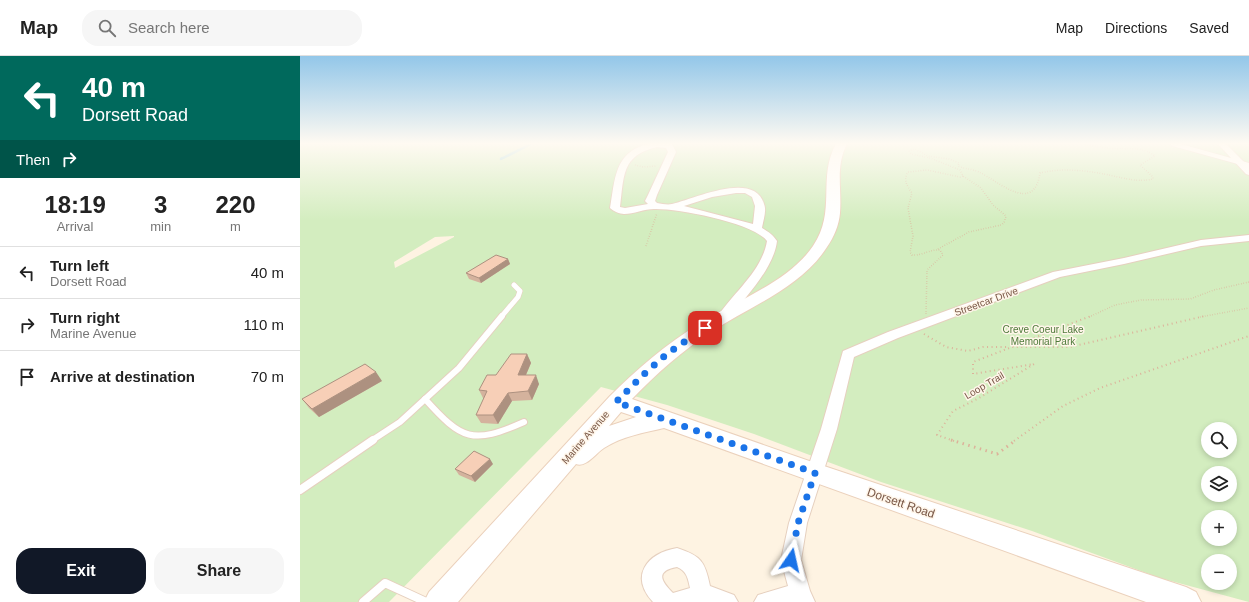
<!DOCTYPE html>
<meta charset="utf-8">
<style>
:root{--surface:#fff;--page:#f6f6f6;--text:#222;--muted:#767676;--line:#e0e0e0;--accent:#111827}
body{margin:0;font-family:Arial,sans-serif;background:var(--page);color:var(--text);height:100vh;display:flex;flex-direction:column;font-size:15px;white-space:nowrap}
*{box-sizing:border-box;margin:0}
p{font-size:13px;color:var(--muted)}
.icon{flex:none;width:22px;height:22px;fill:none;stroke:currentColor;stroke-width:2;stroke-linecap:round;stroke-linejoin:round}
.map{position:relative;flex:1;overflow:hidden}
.side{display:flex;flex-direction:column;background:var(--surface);width:300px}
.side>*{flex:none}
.hud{background:#00695c;color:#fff;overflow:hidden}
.fabs{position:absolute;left:901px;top:366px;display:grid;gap:8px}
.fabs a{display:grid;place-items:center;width:36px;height:36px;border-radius:50%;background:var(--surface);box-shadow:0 2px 6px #0003;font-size:20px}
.pin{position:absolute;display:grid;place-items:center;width:34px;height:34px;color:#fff;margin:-17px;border-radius:8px;box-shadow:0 2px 6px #0006}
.me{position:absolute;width:44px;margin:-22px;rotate:11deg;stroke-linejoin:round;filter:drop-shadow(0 0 3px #0008)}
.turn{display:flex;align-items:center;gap:14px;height:84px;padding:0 16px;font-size:18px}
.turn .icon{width:52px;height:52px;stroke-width:2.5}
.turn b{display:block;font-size:28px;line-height:34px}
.then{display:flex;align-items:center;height:38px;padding:0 16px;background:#0003;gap:8px;font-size:15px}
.eta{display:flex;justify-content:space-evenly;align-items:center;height:68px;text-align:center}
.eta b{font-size:24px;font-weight:600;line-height:28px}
.button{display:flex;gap:8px;margin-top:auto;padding:8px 16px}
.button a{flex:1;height:46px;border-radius:16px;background:var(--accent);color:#fff;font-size:16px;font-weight:600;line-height:46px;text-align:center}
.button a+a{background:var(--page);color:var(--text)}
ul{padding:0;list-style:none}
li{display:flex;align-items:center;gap:12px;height:52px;padding:0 16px;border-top:1px solid var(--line)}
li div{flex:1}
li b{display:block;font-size:15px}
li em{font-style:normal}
header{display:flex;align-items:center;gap:24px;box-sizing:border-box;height:56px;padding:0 20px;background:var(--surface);border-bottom:1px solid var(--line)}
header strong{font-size:19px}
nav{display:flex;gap:22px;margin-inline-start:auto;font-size:14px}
.search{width:280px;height:36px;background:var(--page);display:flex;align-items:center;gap:10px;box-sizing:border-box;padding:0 14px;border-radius:16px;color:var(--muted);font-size:15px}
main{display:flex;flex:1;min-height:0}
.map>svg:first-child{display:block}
.green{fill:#d3edbf;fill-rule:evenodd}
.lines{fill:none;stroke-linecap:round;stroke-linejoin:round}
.stream{stroke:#9ad3dd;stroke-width:2.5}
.service-far3-casing{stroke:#e6d0bf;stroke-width:5.5}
.service-far2-casing{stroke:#e6d0bf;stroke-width:6}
.service-far1-casing{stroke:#e6d0bf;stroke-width:8}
.service-casing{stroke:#e6d0bf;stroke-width:10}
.minor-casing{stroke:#e6d0bf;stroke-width:2}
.secondary-casing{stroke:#ebd1bc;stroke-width:2}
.path-far2{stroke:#dcb29a;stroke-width:1.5;stroke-dasharray:0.5 2;stroke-linecap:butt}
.path-far1{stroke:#dcb29a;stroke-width:2;stroke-dasharray:1 3.5;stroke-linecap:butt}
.path{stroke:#dcb29a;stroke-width:3;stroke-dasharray:1.5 4.5;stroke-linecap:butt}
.service-far3{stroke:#fff;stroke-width:4}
.service-far2{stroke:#fff;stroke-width:5}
.service-far1{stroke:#fff;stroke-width:6}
.service{stroke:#fff;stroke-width:8}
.minor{fill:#fff;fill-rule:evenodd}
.secondary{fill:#fff;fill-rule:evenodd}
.wall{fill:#d4b29d}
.shaded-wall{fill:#ad9180}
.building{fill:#f7cfb7;stroke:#ad9180}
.route{stroke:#1a73e8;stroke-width:7;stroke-dasharray:0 12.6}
.labels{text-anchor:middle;stroke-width:3;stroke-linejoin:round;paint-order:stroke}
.street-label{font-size:10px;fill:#795746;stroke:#fff6ea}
.park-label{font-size:10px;fill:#4e7a3a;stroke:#fff6ea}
.near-street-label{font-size:12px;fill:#795746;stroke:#fff6ea}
</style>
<header>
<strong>Map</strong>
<div class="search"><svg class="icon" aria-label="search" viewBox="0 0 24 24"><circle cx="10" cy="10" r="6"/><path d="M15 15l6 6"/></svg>Search here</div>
<nav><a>Map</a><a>Directions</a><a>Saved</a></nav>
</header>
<main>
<section class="side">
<div class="hud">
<div class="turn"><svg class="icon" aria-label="left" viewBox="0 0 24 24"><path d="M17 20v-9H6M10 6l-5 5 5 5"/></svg><div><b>40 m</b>Dorsett Road</div></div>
<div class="then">Then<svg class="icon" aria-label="right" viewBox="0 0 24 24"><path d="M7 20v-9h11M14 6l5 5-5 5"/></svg></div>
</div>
<div class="eta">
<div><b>18:19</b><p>Arrival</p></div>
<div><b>3</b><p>min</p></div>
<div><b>220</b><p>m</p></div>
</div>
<ul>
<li><svg class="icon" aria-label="left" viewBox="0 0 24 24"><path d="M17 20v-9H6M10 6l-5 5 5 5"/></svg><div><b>Turn left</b><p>Dorsett Road</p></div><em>40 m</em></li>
<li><svg class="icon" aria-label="right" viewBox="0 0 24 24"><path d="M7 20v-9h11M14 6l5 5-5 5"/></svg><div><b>Turn right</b><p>Marine Avenue</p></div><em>110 m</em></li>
<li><svg class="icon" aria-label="arrive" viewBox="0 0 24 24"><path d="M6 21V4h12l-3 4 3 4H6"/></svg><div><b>Arrive at destination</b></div><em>70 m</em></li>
</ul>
<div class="button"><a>Exit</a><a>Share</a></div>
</section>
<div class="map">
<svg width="949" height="546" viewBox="0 0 949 546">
<rect width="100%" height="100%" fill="#fef3e2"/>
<path class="green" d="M0 88H949V546L860 522 732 475 581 426 454 378 367 349 301 331 89 546H0ZM154 180V181L95 212 94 206 135 181ZM908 373H930V395H908ZM908 417H930V439H908ZM908 461H930V483H908ZM908 505H930V527H908Z"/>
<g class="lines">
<path class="stream" d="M202 102 201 103 231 88"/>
<g class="service-far3-casing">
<path id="service-far3" d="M873 88 949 109"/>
</g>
<g class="service-far2-casing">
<path id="service-far2" d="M201 261 218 241 220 235 214 229"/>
</g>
<g class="service-far1-casing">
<g id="service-far1">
<path d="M125 343C162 384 172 389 224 366"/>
<path d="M71 385 100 366 159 312 202 260"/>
</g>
</g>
<g class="service-casing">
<g id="service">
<path d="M0 434 73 384"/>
<path d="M63 546 85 527 126 546"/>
</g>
</g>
<g class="minor-casing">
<g id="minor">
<path d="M348 88H372L376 96 357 139 355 145 357 147C362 148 368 149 372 148 394 143 454 114 464 148 467 155 463 165 462 172 469 176 473 179 477 185 474 212 445 242 428 263H420L418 260C434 236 462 215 467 185 454 167 377 152 354 153 344 153 334 158 324 158 320 158 313 155 310 152 315 124 314 96 348 88ZM357 91 366 92 368 96 348 139 345 145 348 148 325 152 320 151C324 121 321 99 357 91ZM436 137H445L452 141 455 150 453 168 384 150 412 141Z"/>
<path d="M918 88H926L949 111V119L946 118Z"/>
<path d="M949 179V185L901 190 824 208 760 221 598 282 554 301 537 373 507 467 501 504 510 535 515 546H454L458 539 488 530 481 504 489 467 521 373 543 295 588 276 753 216 824 202 901 184Z"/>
<path d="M377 492C401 500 405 505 410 530L434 539 438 546H353C329 520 347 497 377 492ZM377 511C387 515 388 523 390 532L373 537C361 525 355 515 377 511Z"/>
</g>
</g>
<g class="secondary-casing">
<path id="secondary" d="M536 88H547C535 111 542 133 540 157 539 169 534 181 527 191 501 232 450 250 411 276 382 295 356 318 332 343L515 407 886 531 896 536 901 546H846L364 372C344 377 322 380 304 392 296 397 286 412 276 408L158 546H124L129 536 310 340C337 313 366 288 399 268 435 245 489 226 513 190 537 155 517 122 536 88ZM321 356 336 361 309 370Z"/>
</g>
<g class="path-far2">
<path d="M335 109 343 111 356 110"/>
<path d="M346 190 357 157"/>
<path d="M638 193 669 176 701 169 704 167 706 160 693 149 681 132 663 120 660 114 630 102 611 98 609 95 615 93 628 100 649 103 659 107 658 110C665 113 672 113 679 116 698 125 734 159 740 117 761 112 783 114 804 118 820 121 837 127 853 123V121L840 109 855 100C841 89 823 94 807 92 799 91 792 90 785 88"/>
<path d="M626 258 627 214 643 199 640 194C630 193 622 200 612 199L610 196 613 180 608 152 612 137C607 130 603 124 608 116L627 114 660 121 663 120"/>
<path d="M789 261 815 249 841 244 890 243 914 234 949 226"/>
<path d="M900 261 949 252"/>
</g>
<g class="path-far1">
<path d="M624 278 646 291 668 295 683 291H709"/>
<path d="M713 290 791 260"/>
<path d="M654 385 637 379 653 355 679 342 734 308 673 318V306L712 291H770L905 260"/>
<path d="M714 385 763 350 800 332 949 280"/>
</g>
<path class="path" d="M651 384 697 398 716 384"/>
<use href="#service-far3" class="service-far3"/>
<use href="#service-far2" class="service-far2"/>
<use href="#service-far1" class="service-far1"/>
<use href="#service" class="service"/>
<use href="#minor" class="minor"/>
<use href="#secondary" class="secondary"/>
</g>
<g class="wall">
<path d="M208 203 210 208 181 227 169 223 166 217Z"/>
<path d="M227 298 231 307 226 319 239 328 232 344 212 345 198 368 181 367 176 359 184 343 183 342 179 334Z"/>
<path d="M82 325 19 361 9 352 2 343Z"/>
<path d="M193 408 175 426 159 419 155 413Z"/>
</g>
<g class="shaded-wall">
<path d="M208 203 210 208 181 227 179 222Z"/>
<path d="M227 298 231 307 222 328 218 319Z"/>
<path d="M76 316 82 325 19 361 12 353Z"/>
<path d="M236 319 239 328 232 344 228 335Z"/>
<path d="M208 337 212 345 198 368 193 359Z"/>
<path d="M190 403 193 408 175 426 171 420Z"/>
</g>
<g class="building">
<path d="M196 199 208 203 179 222 166 217Z"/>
<path d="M211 298H227L218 319H236L228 335 208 337 193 359H176L187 335 179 334 187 319H196Z"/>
<path d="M65 308 76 316 12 353 2 343Z"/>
<path d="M174 395 190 403 171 420 155 413Z"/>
</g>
<linearGradient id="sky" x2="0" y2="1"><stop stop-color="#93c7e9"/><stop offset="0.53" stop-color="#fffaf2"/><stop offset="1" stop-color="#fffaf2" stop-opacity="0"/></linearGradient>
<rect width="949" height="165" fill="url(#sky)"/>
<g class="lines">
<path class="route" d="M405 272 368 297 343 319 316 346 515 417 498 467 491 504"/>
</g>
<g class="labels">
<g class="street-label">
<text transform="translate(686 245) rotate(-20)" y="4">Streetcar Drive</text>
<text transform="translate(684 329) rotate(-30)" y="4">Loop Trail</text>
<text transform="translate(285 381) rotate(-49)" y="4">Marine Avenue</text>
</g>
<g class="park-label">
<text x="743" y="277">Creve Coeur Lake<tspan x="743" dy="12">Memorial Park</tspan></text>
</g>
<g class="near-street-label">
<text transform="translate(601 447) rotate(19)" y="4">Dorsett Road</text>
</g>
</g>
</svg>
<div class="fabs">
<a><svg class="icon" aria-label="search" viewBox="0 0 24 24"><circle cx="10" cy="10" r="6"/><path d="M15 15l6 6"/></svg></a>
<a><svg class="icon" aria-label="layers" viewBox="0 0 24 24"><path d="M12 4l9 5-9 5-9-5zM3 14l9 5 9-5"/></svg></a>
<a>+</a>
<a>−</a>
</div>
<div class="pin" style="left:405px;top:272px;background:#d93025"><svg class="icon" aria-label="arrive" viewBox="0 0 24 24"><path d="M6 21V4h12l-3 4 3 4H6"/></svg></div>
<svg class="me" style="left:491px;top:504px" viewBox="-20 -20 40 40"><path d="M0-17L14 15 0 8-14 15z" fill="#1a73e8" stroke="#fff" stroke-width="4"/></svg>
</div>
</main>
